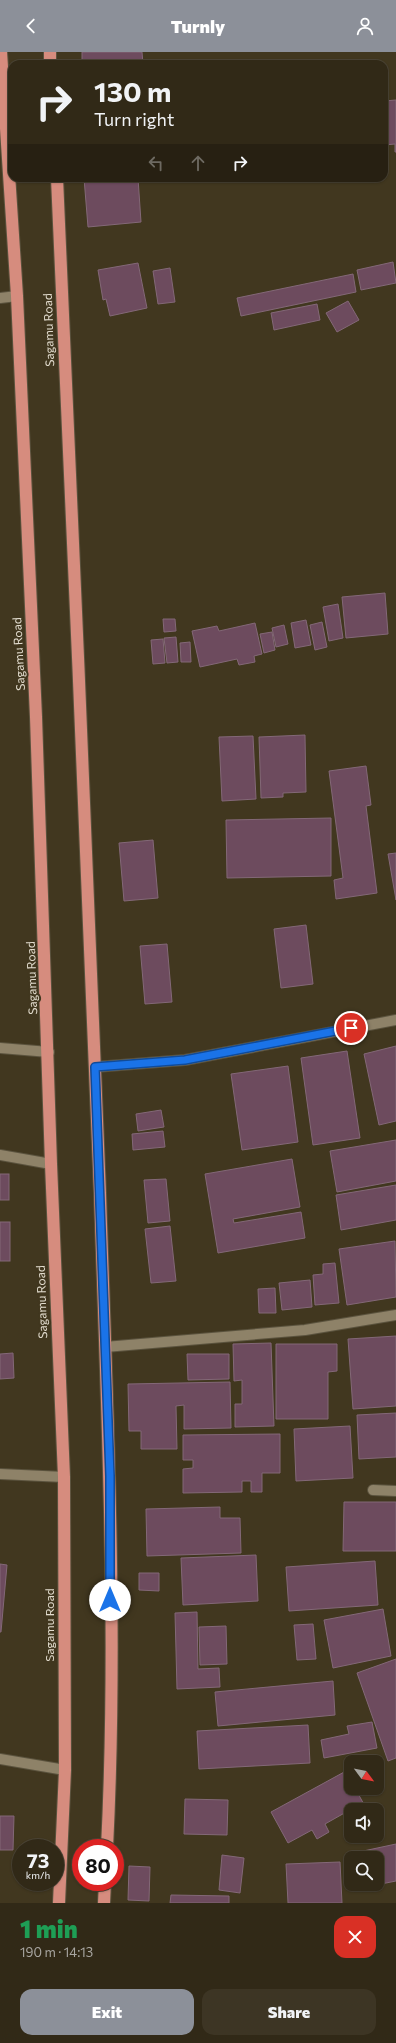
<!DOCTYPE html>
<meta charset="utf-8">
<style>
:root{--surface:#312917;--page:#3d3524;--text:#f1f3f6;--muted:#a8a6a1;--line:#4c4536;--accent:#8c9099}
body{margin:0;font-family:Commissioner,sans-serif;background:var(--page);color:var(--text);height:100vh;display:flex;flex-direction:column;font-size:15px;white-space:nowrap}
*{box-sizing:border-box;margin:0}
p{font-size:13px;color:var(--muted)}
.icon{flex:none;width:22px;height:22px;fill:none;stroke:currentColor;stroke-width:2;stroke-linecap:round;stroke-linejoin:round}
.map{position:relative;height:1851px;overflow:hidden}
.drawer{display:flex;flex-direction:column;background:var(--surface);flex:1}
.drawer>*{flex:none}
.guide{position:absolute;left:8px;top:8px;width:380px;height:122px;border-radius:12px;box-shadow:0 1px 3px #0004,0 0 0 1px var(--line);background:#312917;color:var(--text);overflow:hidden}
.needle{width:26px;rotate:122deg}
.fabs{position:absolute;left:344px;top:1703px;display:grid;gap:8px}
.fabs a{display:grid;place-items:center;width:40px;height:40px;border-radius:8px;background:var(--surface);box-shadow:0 1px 3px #0004,0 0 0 1px var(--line);font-size:20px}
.speed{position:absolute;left:12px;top:1787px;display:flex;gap:8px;font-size:20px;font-weight:700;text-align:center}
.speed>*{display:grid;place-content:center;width:52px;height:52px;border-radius:50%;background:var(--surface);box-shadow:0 1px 3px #0004,0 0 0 1px var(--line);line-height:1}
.speed small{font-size:10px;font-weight:400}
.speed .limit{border:6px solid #d22;background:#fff;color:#111}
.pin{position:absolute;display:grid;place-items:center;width:34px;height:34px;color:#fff;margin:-17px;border:2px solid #fff;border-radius:50%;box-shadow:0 1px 4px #0007}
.me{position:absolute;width:44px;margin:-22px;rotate:0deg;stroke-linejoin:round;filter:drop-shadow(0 0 3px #0008)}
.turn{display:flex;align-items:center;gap:14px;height:84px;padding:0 20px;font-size:18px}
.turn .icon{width:52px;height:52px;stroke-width:2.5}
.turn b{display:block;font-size:28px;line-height:34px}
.lanes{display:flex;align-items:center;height:38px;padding:0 20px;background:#0003;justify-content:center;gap:20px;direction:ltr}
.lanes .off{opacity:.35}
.round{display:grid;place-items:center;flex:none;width:42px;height:42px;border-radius:12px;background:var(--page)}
.overview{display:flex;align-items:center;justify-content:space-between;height:68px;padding:0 20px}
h1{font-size:24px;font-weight:800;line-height:30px;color:#1e9e55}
.button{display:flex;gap:8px;margin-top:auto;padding:8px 20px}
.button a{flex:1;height:46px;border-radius:12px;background:var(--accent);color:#fff;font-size:16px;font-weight:800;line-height:46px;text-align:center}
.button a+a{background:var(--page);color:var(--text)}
header{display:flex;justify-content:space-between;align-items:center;height:52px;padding:0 20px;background:var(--accent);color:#fff;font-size:18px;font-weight:800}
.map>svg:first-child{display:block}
.building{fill:#6d4b5e;stroke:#836877}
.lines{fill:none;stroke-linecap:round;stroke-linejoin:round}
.minor-casing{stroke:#5b533e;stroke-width:12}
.highway-casing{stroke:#5b533e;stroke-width:14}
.minor{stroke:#8e8268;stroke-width:10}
.highway{stroke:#d68c7e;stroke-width:12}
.route-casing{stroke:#114b97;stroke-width:10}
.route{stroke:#1a73e8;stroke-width:7}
.labels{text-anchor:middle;stroke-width:4;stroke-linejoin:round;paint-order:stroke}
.street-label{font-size:12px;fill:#e1dbcd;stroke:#41371f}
</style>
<header><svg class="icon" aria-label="back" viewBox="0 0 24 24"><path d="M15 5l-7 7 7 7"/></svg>Turnly<svg class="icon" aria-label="person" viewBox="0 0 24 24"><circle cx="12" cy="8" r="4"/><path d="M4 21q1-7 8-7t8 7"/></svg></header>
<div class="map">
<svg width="396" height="1851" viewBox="0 0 396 1851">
<rect width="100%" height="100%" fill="#41371f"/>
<g class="building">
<path d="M82 0H142L143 12H82Z"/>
<path d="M396 48V100H395V92L384 93V49Z"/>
<path d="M84 126H138L141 170 88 175Z"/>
<path d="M155 126H182L155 129Z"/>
<path d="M393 210 396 231 361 238 357 218Z"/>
<path d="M138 211 147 256 110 264 106 247 103 248 98 218Z"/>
<path d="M170 216 175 250 158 252 153 219Z"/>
<path d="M353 222 356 240 241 264 237 246Z"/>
<path d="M348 249 359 268 337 280 326 261Z"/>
<path d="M317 252 320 268 274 278 271 261Z"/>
<path d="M385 541 388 582 346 586 342 545Z"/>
<path d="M338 552 343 586 329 589 323 555Z"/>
<path d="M163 567H175L176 579 164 580Z"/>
<path d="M306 568 311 593 295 596 291 571Z"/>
<path d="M322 570 327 595 315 598 310 573Z"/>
<path d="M255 571 262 602 254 604 255 610 239 613 237 607 200 615 192 579 217 574 219 579Z"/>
<path d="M284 573 288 592 276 595 272 576Z"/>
<path d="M272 580 275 598 264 601 260 582Z"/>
<path d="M176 585 178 610 167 611 164 586Z"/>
<path d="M163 587 165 611 153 612 151 588Z"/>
<path d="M190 590 191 610H181L180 591Z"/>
<path d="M305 683 306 740 283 741V745L261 746 259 685Z"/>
<path d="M253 684 256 747 222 749 219 685Z"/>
<path d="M366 714 371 753 366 754 377 841 336 847 334 828 343 826 329 719Z"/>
<path d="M331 766V824L227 826 226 768Z"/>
<path d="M153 788 158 846 124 849 119 791Z"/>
<path d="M396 801V848L388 802Z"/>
<path d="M306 873 313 932 281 936 274 877Z"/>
<path d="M167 892 172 950 145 952 140 894Z"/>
<path d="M396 994V1069L379 1073 364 1002Z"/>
<path d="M347 999 360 1086 313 1093 301 1006Z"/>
<path d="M288 1014 298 1090 242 1098 231 1022Z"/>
<path d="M161 1058 164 1075 138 1079 136 1062Z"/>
<path d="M163 1079 165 1095 133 1098 132 1082Z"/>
<path d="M396 1088V1129L337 1140 330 1099Z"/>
<path d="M292 1107 300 1155 233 1167 234 1171 301 1160 305 1186 218 1201 205 1122Z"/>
<rect x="0" y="1122" width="9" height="26"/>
<path d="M166 1127 170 1169 148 1171 144 1128Z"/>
<path d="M396 1133V1168L341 1178 336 1143Z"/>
<rect x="0" y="1170" width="10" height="39"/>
<path d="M170 1174 176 1229 151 1231 145 1177Z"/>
<path d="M395 1189 396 1245 347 1253 339 1197Z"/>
<path d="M335 1211 339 1251 315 1253 313 1223 323 1222V1212Z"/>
<path d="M310 1228 312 1255 282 1258 279 1231Z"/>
<path d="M275 1236 276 1261H259L258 1237Z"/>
<path d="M396 1284V1354L353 1357 348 1287Z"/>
<path d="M271 1291 274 1374 235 1375V1352H242V1328L234 1329 233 1292Z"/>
<path d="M276 1292H337V1319L328 1320V1367H276Z"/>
<path d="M13 1301 14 1326 0 1327V1302Z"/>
<path d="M187 1302H229V1327L188 1328Z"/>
<path d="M230 1330 231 1376 184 1377V1353L176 1354 177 1397H141V1379H129L128 1332Z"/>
<path d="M396 1361V1405L359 1407 357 1363Z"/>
<path d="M350 1374 353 1426 296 1429 294 1377Z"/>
<path d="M280 1382V1421H262V1440H251V1429H242V1440L183 1441V1417L193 1416V1408H183V1383Z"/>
<path d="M344 1450H396V1499H343Z"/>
<path d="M220 1455V1466H240L241 1501 147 1504 146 1457Z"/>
<path d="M256 1503 258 1549 183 1553 181 1506Z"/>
<path d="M375 1509 378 1553 289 1559 286 1515Z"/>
<path d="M0 1512 7 1513 1 1580H0Z"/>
<path d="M139 1521H159V1539L139 1538Z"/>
<path d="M383 1557 391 1604 333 1616 324 1568Z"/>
<path d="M197 1560 198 1617 219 1616 220 1635 177 1637 175 1561Z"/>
<path d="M313 1572 316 1607 297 1608 294 1573Z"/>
<path d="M226 1574 227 1612 200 1613 199 1575Z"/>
<path d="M396 1607V1706L388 1709 357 1621Z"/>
<path d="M333 1629 335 1663 218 1674 215 1640Z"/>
<path d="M372 1670 377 1696 324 1706 321 1688 349 1682 347 1674Z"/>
<path d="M308 1673 310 1711 199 1717 197 1679Z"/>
<path d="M346 1719 351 1728V1736H355L367 1758H351V1764L348 1759 325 1772 329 1780 317 1787 312 1778 288 1791 271 1760Z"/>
<path d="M185 1747 228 1748 227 1783 184 1782Z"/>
<path d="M0 1764H14L13 1798H0Z"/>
<path d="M396 1792V1829L361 1836 360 1832H377V1806H355L354 1801Z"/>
<path d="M222 1803 244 1806 240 1841 219 1838Z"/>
<path d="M340 1810 342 1851H288L286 1812Z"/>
<path d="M129 1814 150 1815 149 1849 128 1848Z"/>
<path d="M171 1843 229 1844V1851H170Z"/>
</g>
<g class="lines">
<g class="minor-casing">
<g id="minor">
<path d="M0 246 17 244"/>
<path d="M0 996 49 1000"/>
<path d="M95 1015 185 1008 396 968"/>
<path d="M0 1103 51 1112"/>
<path d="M105 1295 305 1278 396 1263"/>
<path d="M0 1422 64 1425"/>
<path d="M373 1438 396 1439"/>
<path d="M0 1707 65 1718"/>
</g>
</g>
<g class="highway-casing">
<g id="highway">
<path d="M1 0 17 244 36 665 51 1112 64 1425 65 1718 59 1851"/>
<path d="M50 0V12"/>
<path d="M57 126C71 464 88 803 100 1141 107 1359 118 1578 107 1796"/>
<path d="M104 1851 105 1830"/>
</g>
</g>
<use href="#minor" class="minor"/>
<use href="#highway" class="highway"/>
</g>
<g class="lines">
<g class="route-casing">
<path id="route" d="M110 1548V1424L95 1015 185 1008 351 976"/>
</g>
<use href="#route" class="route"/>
</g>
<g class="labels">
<g class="street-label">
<text transform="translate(49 278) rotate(-92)" y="4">Sagamu Road</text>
<text transform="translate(19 602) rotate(-93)" y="4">Sagamu Road</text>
<text transform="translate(32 926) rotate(-92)" y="4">Sagamu Road</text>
<text transform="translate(42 1250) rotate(-92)" y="4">Sagamu Road</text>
<text transform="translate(50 1573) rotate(-90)" y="4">Sagamu Road</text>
</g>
</g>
</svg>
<div class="fabs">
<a><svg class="needle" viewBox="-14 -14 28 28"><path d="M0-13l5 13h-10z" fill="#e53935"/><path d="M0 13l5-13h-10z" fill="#a8a6a1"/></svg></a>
<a><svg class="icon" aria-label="sound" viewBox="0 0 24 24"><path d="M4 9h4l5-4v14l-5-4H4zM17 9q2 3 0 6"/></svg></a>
<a><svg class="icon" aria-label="search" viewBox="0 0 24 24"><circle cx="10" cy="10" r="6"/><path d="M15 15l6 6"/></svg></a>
</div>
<div class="speed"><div>73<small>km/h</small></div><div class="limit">80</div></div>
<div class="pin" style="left:351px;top:976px;background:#d93025"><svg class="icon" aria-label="arrive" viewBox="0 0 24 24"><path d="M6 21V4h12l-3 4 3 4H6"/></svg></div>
<svg class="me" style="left:110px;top:1548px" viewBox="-20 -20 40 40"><circle r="19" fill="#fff"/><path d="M0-13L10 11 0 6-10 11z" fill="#1a73e8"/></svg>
<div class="guide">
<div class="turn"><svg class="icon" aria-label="right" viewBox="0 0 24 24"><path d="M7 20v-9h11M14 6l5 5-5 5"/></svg><div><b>130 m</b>Turn right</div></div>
<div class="lanes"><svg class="icon off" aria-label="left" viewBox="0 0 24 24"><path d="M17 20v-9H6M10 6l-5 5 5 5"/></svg><svg class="icon off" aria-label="ahead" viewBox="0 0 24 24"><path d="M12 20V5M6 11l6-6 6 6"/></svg><svg class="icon" aria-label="right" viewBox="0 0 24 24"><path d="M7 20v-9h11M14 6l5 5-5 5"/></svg></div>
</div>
</div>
<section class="drawer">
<div class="overview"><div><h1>1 min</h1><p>190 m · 14:13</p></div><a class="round" style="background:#d93025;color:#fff"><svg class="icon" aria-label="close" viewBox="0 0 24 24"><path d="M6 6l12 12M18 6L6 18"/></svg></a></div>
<div class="button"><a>Exit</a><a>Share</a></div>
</section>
